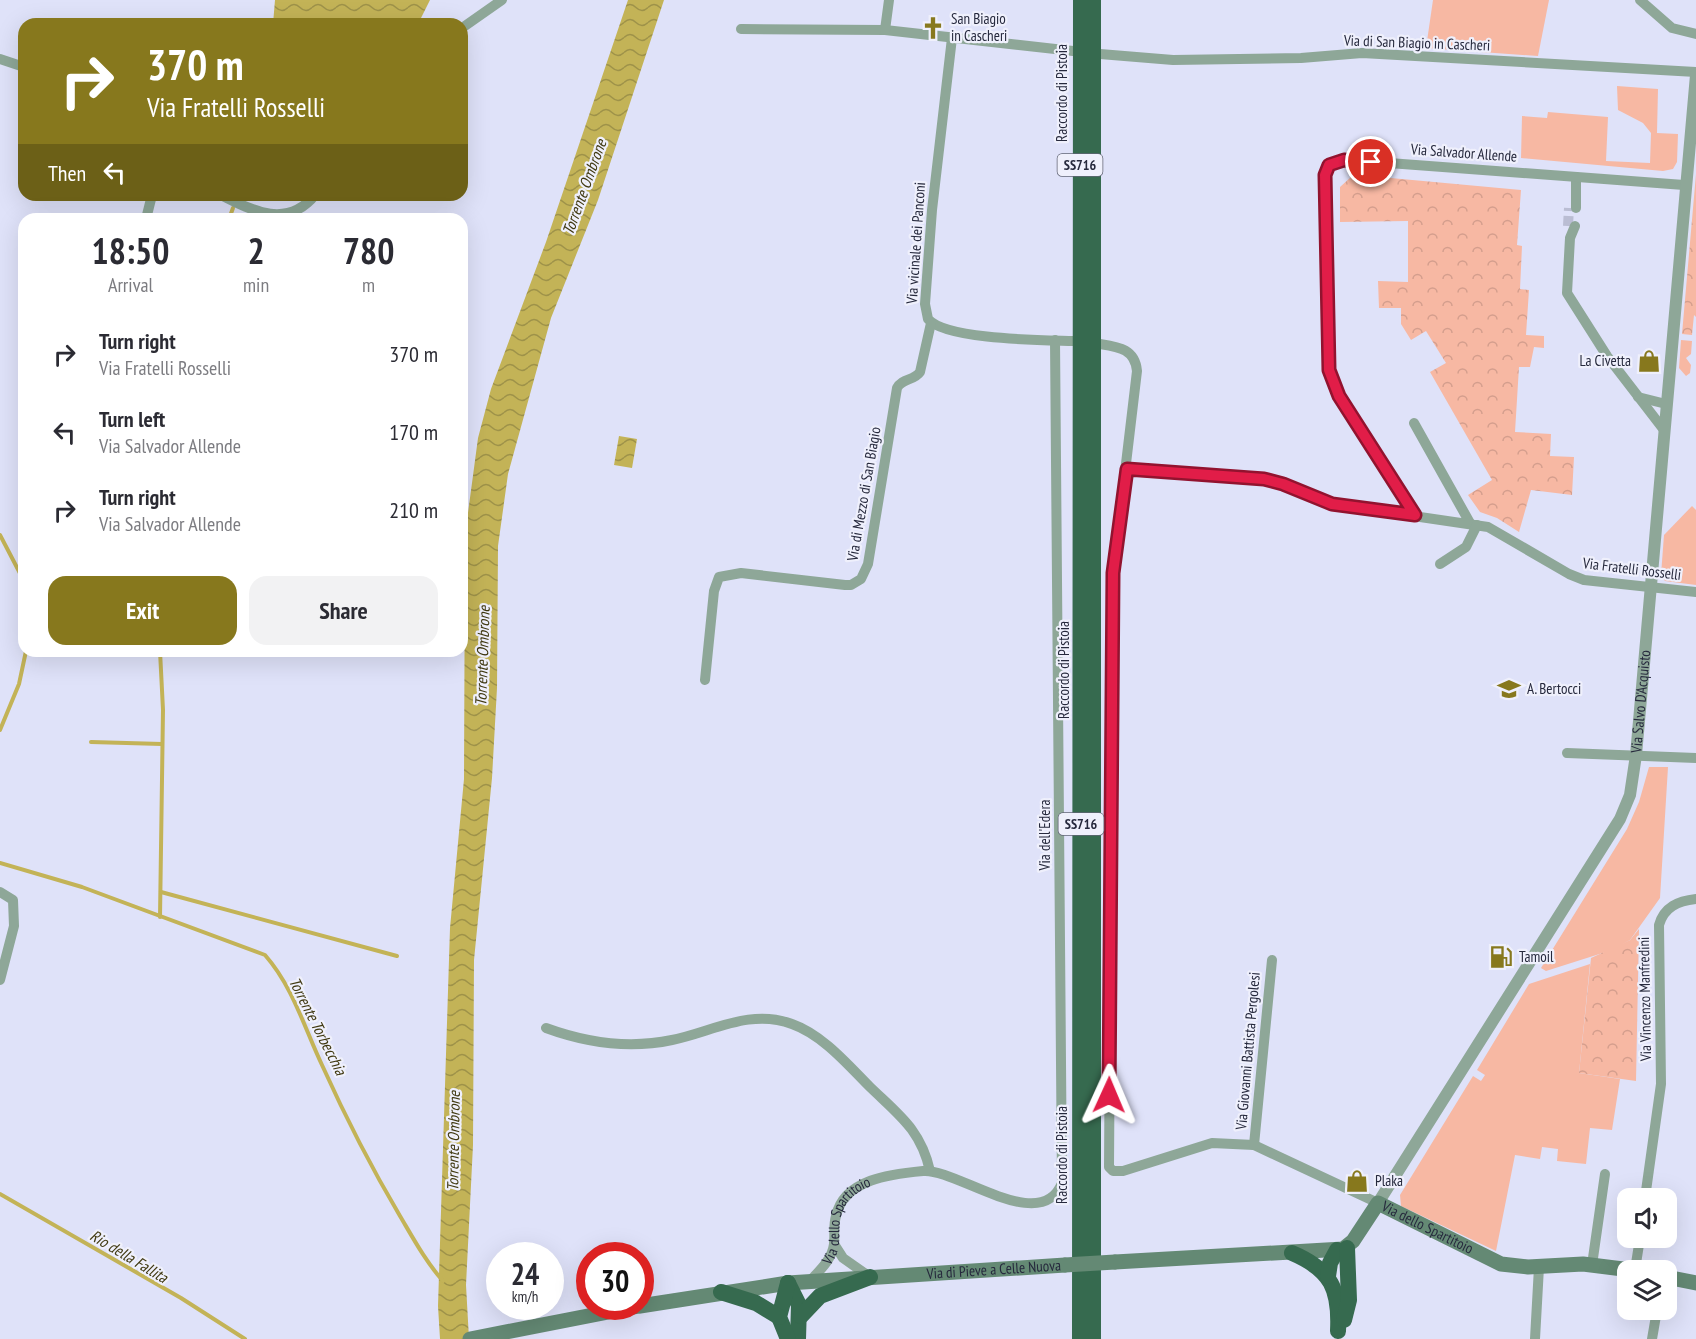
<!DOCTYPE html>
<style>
:root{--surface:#fff;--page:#f2f2f3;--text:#2b2b33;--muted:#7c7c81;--accent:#87781d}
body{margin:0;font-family:"PT Sans Narrow",sans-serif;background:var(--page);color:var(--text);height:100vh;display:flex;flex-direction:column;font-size:22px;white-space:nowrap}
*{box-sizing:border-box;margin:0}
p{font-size:20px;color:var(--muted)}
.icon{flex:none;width:33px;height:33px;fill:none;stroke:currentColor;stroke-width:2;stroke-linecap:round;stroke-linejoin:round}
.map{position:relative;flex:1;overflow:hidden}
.sheet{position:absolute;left:18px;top:213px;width:450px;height:444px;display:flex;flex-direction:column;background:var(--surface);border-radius:18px;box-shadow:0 6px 24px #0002}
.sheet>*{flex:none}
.guide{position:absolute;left:18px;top:18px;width:450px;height:183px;border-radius:18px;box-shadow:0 6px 24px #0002;background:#87781d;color:#fff;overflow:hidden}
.fabs{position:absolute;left:1617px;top:1188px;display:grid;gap:12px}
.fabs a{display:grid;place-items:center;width:60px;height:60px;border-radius:12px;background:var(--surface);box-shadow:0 6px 24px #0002;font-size:30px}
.speed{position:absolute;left:486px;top:1242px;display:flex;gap:12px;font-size:30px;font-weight:700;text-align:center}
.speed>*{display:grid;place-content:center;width:78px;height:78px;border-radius:50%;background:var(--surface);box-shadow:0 6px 24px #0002;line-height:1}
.speed small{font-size:15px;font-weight:400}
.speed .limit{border:9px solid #d22;background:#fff;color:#111}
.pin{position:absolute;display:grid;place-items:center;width:51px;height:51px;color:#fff;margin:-26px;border:3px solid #fff;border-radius:50%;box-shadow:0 2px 6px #0007}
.me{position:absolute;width:66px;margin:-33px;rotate:1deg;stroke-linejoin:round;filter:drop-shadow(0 0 4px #0008)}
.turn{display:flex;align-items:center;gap:21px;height:126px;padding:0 30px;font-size:27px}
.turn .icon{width:78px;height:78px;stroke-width:2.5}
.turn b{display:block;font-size:42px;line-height:51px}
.then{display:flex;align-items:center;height:57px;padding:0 30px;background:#0003;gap:12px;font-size:22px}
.eta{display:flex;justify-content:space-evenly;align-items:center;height:102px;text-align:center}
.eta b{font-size:36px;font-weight:700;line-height:42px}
.action{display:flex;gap:12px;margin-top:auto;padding:12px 30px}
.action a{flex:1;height:69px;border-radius:18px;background:var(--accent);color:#fff;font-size:24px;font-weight:700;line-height:69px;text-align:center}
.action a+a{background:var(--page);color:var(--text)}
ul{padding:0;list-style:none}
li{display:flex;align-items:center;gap:18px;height:78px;padding:0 30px}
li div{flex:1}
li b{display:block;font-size:22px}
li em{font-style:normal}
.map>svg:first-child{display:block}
.grass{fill:#f7b8a3}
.park{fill:url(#park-crowns)}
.water{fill:url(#water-waves)}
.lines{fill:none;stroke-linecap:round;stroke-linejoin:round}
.stream{stroke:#c3b357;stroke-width:4}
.minor-tunnel{stroke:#babdd3;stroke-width:10;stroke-dasharray:10 5;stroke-linecap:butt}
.minor{stroke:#8ea798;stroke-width:10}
.tertiary{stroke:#8ea798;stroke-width:12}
.secondary{stroke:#648974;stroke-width:15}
.trunk{stroke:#366a4f;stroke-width:16}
.secondary-bridge{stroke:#648974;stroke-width:15}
.route-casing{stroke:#92132f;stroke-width:15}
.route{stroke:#e11d48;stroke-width:10}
.labels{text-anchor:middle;stroke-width:4.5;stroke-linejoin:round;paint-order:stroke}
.shield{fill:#eff0fc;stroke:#626576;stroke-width:1.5}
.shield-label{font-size:14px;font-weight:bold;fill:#26293d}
.poi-label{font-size:15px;fill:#26293d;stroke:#eff0fc;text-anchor:start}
.street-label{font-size:15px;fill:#26293d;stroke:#eff0fc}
.water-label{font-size:16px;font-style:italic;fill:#403911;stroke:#eff0fc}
</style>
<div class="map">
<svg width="1696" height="1339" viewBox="0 0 1696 1339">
<defs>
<pattern id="park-crowns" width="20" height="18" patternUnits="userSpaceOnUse" patternTransform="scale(1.5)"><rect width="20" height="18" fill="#f7b8a3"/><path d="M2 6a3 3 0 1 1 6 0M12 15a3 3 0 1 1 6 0" fill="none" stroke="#d49e8d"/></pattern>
<pattern id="water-waves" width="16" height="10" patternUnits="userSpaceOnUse" patternTransform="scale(1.5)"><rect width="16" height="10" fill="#c3b357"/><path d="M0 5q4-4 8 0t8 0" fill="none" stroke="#9e9249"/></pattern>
</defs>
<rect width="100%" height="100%" fill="#dfe2f9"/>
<g class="grass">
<path d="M1433 0H1549L1538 56 1426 48Z"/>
<path d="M1617 86 1658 89 1657 133 1678 134 1677 162 1673 169 1663 171 1521 158 1522 116 1547 118 1548 112 1608 117 1606 161 1650 163 1651 133 1643 123 1618 110Z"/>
<path d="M1681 340 1692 341 1691 354 1686 358 1691 365 1690 373 1686 376 1679 368Z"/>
<path d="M1692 506 1696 510V585L1665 581 1661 575 1664 535Z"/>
<path d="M1649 767H1668L1660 898 1630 940 1612 950 1546 971 1541 968 1627 829 1639 802Z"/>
<path d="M1590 964 1579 1073 1620 1079 1612 1130 1590 1128 1586 1164 1557 1161 1558 1149 1542 1147 1540 1159 1515 1155 1496 1251 1401 1206 1400 1195 1473 1076 1481 1081 1485 1075 1477 1070 1529 984Z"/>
</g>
<g class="park">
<path d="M1696 174V317L1694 315 1692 335 1682 334Z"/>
<path d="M1369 176 1521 190 1517 245 1522 246 1520 289 1529 290 1526 335 1544 336V348L1534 347 1530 367H1519L1515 432 1551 434 1550 456 1574 457 1572 495 1531 490 1519 532 1497 518 1480 512 1468 495 1492 480 1430 372 1446 363 1426 331 1411 340 1401 324V308H1379L1378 281 1408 282V221L1340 222V187L1351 177Z"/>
<path d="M1639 929 1636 1081 1579 1073 1591 958 1630 940Z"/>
</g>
<g class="water">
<path d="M275 0H430L418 24H273Z"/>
<path d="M628 0H664L598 200 551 318 508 474 498 546 497 688 492 778 474 960 473 1145 466 1285 469 1339H440L438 1306 450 928 464 779 465 535 472 483 478 438 491 389 546 242Z"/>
<path d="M619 436 637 439 632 468 614 465Z"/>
</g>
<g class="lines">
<g class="stream">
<path d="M229 219 233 208"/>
<path d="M0 535 24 581"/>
<path d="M160 651 163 710 160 917"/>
<path d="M0 730 19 684 26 651"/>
<path d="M91 742 162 744"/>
<path d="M0 863 82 887 265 955C293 987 304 1027 322 1065 345 1116 371 1167 400 1216 413 1238 426 1262 443 1281"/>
<path d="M161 892 397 956"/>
<path d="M0 1194 181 1298 245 1339"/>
</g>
<path class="minor-tunnel" d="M1568 226 1569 208"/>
<g class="minor">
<path d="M1640 0 1672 28 1696 34"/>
<path d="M462 28 502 0"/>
<path d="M741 29 885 30 1073 51"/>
<path d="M885 30 889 0"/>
<path d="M952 38 932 210 925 304 928 319C946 340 1044 340 1073 341"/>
<path d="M1100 54 1173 60 1301 58 1362 53 1696 72"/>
<path d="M0 59 24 67"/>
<path d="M1576 177V208"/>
<path d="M221 195C254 212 288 228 315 195"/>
<path d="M146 219 152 195"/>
<path d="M1575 226 1570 238 1567 293 1607 356 1664 430"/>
<path d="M1100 344C1119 347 1135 349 1137 371L1113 573 1109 1167 1113 1171H1123L1212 1143 1254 1145 1378 1203"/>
<path d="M1638 397 1666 404"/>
<path d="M1414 423 1470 523"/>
<path d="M1127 469 1264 479 1283 484 1332 504 1488 527 1569 574 1584 580 1696 592"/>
<path d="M1415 515 1339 396 1329 370 1325 182 1329 165 1349 160 1684 185"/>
<path d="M1440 564 1466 547 1477 525"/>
<path d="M705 680 714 591 719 577 741 573 845 585H851L861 579 868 564 897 388C902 378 914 381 920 372L931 323"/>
<path d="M1567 753 1696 758"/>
<path d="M0 892 13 900 14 926 0 980"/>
<path d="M546 1028C587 1043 629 1049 672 1040 712 1032 750 1008 792 1024 823 1035 848 1065 870 1087 899 1115 921 1130 930 1171"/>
<path d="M1254 1145 1272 960"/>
<path d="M1645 1198 1661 1084 1659 925C1664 907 1678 901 1696 899"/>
<path d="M834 1244 843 1258 870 1277"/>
<path d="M1592 1265 1605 1174"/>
<path d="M1635 1270 1640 1238"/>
<path id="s1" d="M809 1282C819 1271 832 1260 834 1244 835 1235 833 1226 836 1216 844 1179 891 1174 923 1171 956 1168 1041 1236 1062 1183L1055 340"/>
<path d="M1535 1339 1539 1267"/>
<path d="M1652 1339 1657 1310"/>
</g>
<path class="tertiary" id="s2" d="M1378 1203 1620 819 1630 795 1636 755 1696 75"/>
<g class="secondary">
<path id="s3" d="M1115 1262 1343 1249 1353 1241 1378 1203 1501 1264 1528 1267 1583 1264 1631 1270"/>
<path d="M1666 1277 1696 1283"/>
<path id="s4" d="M640 1306 788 1283 1065 1265"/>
<path d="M470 1339 639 1306"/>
</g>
<g class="trunk">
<path d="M1292 1253C1332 1270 1340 1290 1338 1331"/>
<path d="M1328 1276 1330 1263 1337 1250"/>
<path d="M788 1283 799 1305 798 1339"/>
<path d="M788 1283 779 1317 788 1339"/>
<path d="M721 1292 756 1303 779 1317"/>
<path d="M801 1316 820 1296 870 1277"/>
<path d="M1344 1320 1349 1300 1347 1248"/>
<path d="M1080 1339 1081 0"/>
<path d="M1093 1339V0"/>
</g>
<path class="secondary-bridge" d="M1065 1265 1115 1262"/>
</g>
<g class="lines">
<g class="route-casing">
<path id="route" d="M1109 1095 1113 573 1127 469 1264 479 1283 484 1332 504 1415 515 1339 396 1329 370 1325 175 1329 165 1344 160 1371 162"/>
</g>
<use href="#route" class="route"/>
</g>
<defs>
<g id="church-bare" transform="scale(1.8)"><path d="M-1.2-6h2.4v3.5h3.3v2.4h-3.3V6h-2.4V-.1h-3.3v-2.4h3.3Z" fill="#87781d" stroke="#eff0fc" stroke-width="2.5" paint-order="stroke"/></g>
<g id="shop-bare" transform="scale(1.8)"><path d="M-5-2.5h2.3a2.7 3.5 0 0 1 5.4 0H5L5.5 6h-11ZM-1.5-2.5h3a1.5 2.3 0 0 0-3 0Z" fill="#87781d" stroke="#eff0fc" stroke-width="2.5" paint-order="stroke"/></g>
<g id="school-bare" transform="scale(1.8)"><path d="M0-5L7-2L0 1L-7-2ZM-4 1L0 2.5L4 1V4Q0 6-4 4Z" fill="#87781d" stroke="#eff0fc" stroke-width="2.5" paint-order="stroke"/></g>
<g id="fuel-bare" transform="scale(1.8)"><path d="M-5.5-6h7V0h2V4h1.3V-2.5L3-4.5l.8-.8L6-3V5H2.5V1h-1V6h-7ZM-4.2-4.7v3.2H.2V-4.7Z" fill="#87781d" stroke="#eff0fc" stroke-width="2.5" paint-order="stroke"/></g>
</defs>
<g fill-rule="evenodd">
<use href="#church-bare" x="933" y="28"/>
<use href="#shop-bare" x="1649" y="361"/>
<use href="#school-bare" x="1509" y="689"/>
<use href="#fuel-bare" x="1501" y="957"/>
<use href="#shop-bare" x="1357" y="1181"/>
</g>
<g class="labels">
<g class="shield">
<rect x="1057.5" y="154" width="45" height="22" rx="4.5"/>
<rect x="1058.5" y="813" width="45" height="22" rx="4.5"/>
</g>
<g class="shield-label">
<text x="1080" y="170">SS716</text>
<text x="1081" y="829">SS716</text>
</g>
<g class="poi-label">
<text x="951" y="24">San Biagio<tspan x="951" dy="17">in Cascheri</tspan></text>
<text x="1631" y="366" text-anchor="end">La Civetta</text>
<text x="1527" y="694">A. Bertocci</text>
<text x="1519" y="962">Tamoil</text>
<text x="1375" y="1186">Plaka</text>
</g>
<g class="street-label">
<text transform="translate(1417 43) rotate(2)" y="5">Via di San Biagio in Cascheri</text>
<text transform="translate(1062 93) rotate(-90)" y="5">Raccordo di Pistoia</text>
<text transform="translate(1464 153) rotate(4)" y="5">Via Salvador Allende</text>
<text transform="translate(916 243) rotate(-86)" y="5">Via vicinale dei Panconi</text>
<text transform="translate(864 494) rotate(-80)" y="5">Via di Mezzo di San Biagio</text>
<text transform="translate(1632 569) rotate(7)" y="5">Via Fratelli Rosselli</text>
<text transform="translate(1064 670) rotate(-90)" y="5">Raccordo di Pistoia</text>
<text dy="5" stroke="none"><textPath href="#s2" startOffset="574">Via Salvo D'Acquisto</textPath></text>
<text transform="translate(1045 835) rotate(-90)" y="5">Via dell'Edera</text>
<text transform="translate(1645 999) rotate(-91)" y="5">Via Vincenzo Manfredini</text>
<text transform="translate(1248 1051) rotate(-85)" y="5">Via Giovanni Battista Pergolesi</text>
<text transform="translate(1062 1155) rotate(-90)" y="5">Raccordo di Pistoia</text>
<text dy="5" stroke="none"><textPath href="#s1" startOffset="75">Via dello Spartitoio</textPath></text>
<text dy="5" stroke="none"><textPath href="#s3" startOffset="342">Via dello Spartitoio</textPath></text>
<text dy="5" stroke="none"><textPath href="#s4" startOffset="356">Via di Pieve a Celle Nuova</textPath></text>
</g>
<g class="water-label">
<text transform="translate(584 187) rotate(-70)" y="6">Torrente Ombrone</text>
<text transform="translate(482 656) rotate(-88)" y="6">Torrente Ombrone</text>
<text transform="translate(318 1026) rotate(63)" y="6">Torrente Torbecchia</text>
<text transform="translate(453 1141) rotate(-89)" y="6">Torrente Ombrone</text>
<text transform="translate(129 1256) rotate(31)" y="6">Rio della Fallita</text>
</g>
</g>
</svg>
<div class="fabs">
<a><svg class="icon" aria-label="sound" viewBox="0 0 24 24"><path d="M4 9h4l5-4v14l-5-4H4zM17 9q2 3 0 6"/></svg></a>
<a><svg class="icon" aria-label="layers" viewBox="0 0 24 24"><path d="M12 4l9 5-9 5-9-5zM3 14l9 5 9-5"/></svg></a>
</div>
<div class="speed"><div>24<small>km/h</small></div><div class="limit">30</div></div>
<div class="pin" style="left:1371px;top:162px;background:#d93025"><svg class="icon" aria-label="arrive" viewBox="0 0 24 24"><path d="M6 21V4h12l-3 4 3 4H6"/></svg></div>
<svg class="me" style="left:1109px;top:1095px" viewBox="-20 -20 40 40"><path d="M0-17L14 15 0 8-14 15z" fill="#e11d48" stroke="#fff" stroke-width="4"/></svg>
<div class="guide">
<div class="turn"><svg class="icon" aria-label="right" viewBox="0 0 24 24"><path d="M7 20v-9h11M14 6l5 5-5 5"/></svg><div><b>370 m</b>Via Fratelli Rosselli</div></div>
<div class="then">Then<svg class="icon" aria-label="left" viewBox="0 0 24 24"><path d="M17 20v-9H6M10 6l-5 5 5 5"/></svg></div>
</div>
<section class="sheet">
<div class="eta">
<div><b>18:50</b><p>Arrival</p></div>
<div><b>2</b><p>min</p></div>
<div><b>780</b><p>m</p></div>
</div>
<ul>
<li><svg class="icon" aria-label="right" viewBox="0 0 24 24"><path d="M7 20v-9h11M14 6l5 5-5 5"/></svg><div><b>Turn right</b><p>Via Fratelli Rosselli</p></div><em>370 m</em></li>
<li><svg class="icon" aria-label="left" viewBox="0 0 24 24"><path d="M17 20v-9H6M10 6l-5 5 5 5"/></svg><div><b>Turn left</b><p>Via Salvador Allende</p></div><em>170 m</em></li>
<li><svg class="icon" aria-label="right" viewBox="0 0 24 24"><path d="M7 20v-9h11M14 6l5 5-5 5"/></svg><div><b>Turn right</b><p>Via Salvador Allende</p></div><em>210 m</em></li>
</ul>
<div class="action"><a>Exit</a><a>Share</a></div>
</section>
</div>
